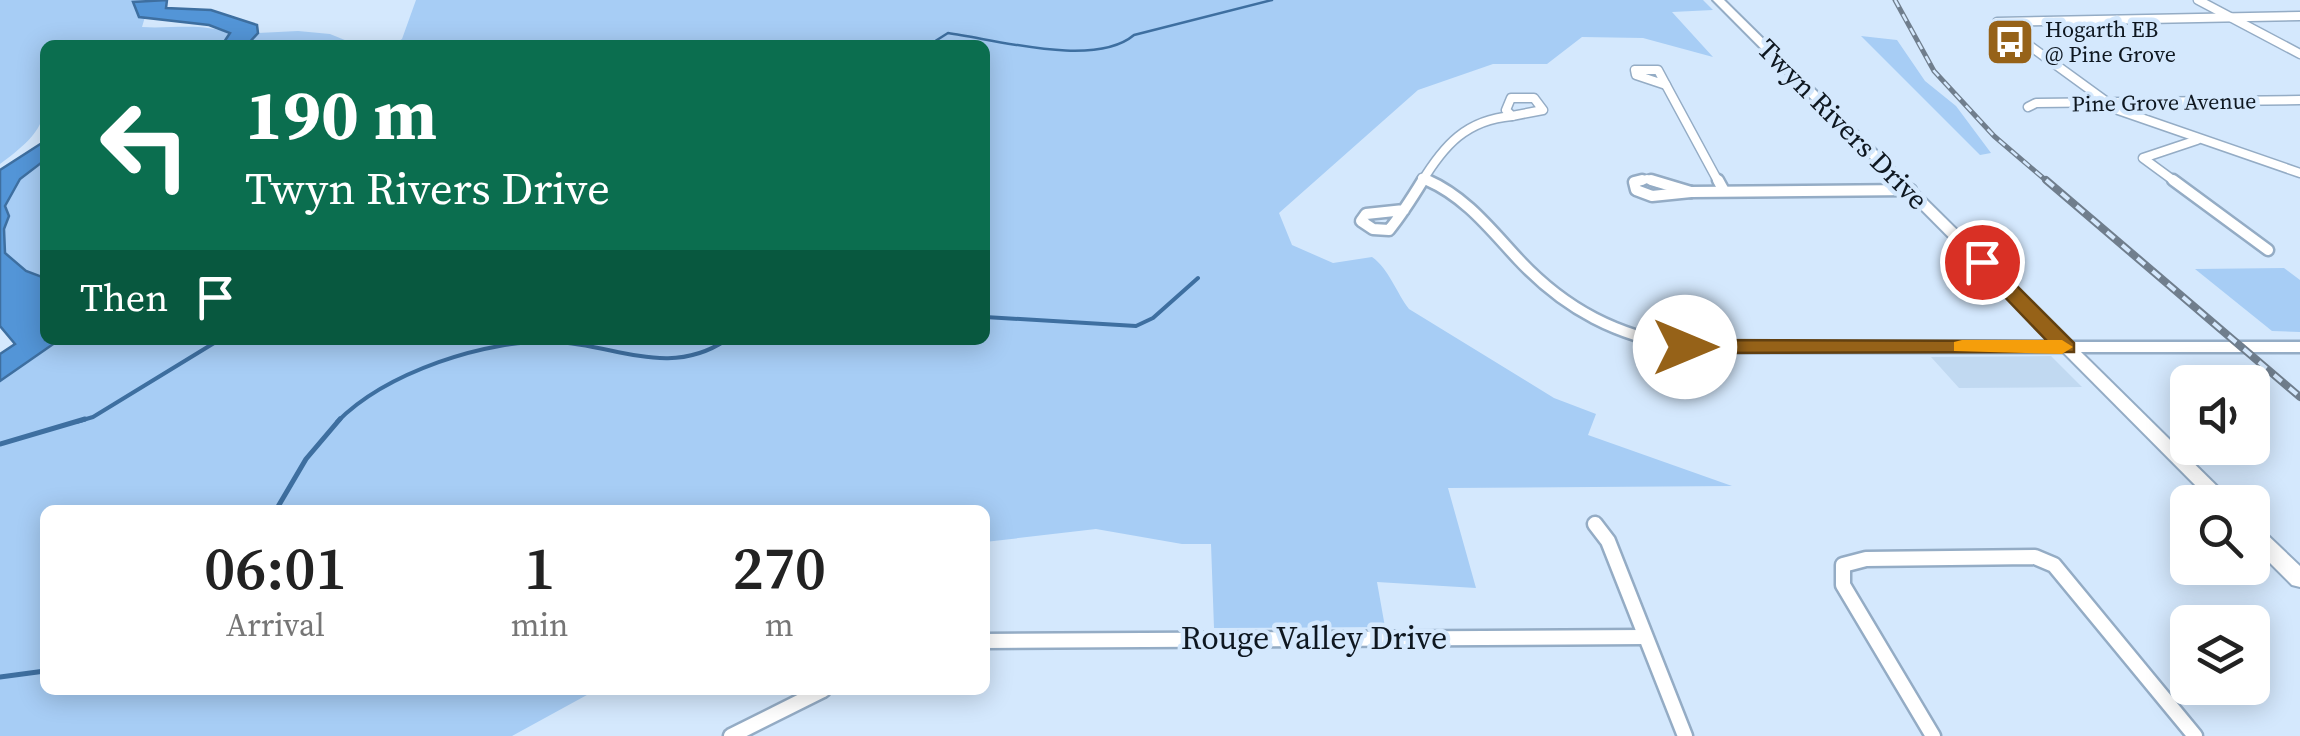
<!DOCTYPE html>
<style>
:root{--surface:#fff;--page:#f6f6f6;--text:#222;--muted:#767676}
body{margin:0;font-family:"Source Serif 4",serif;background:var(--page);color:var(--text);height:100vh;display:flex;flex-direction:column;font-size:38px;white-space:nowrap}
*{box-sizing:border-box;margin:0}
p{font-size:32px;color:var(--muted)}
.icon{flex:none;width:55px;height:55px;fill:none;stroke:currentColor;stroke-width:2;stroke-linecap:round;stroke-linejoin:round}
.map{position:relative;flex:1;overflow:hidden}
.panel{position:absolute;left:40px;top:505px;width:950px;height:190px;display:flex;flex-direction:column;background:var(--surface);border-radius:15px;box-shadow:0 5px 25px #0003}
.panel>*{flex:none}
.banner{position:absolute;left:40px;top:40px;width:950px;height:305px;border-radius:15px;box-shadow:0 5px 25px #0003;background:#0b6e4f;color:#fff;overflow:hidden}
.controls{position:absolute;left:2170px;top:365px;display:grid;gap:20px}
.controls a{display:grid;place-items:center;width:100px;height:100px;border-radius:15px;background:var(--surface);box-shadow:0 5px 25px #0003;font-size:50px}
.pin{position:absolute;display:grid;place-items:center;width:85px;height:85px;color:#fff;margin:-42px;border:5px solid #fff;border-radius:50%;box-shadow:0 2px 10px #0007}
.me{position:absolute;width:110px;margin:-55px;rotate:90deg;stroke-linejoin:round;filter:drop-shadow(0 0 8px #0008)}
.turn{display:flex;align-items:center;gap:35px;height:210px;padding:0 40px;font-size:45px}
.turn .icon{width:130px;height:130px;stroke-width:2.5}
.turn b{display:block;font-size:70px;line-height:85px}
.then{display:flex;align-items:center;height:95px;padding:0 40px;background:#0003;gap:20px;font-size:38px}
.eta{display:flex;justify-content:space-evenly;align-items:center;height:170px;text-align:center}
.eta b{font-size:60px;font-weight:600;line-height:70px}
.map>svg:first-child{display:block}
.built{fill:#c1d9f1}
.green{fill:#a7cdf5}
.water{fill:#5395d7;stroke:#3e6fa0;stroke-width:2.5}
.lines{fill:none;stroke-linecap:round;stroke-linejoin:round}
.stream-far2{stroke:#3e6fa0;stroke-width:2.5}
.stream-far1{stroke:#3e6fa0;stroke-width:4}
.stream{stroke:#3e6fa0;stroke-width:5}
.street-far2-casing{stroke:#94acc5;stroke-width:11}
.street-far1-casing{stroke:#94acc5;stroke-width:15}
.street-casing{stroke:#94acc5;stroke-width:19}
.secondary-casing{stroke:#94acc5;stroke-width:4}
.street-far2{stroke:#fff;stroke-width:8}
.street-far1{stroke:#fff;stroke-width:10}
.street{stroke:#fff;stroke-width:14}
.secondary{fill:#fff;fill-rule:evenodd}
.rail-far1-casing{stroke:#707e8d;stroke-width:5}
.rail-casing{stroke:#707e8d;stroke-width:8}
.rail-far1{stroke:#d4e8fd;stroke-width:2.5;stroke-dasharray:8;stroke-linecap:butt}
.rail{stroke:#d4e8fd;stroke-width:4;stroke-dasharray:10;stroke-linecap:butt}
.route{fill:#966218;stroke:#624010;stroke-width:2.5}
.slow{fill:#f59e0b}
.labels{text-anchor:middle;stroke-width:9;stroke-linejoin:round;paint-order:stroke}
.far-poi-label{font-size:22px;fill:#0e1720;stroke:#d4e8fd;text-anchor:start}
.far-street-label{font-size:22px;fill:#0e1720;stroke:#d4e8fd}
.street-label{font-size:28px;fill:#0e1720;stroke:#d4e8fd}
.near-street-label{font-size:32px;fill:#0e1720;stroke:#d4e8fd}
</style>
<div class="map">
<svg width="2300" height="736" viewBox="0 0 2300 736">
<rect width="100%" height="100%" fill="#d4e8fd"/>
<path class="built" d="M2051 356 2082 387 1959 388 1931 357Z"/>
<g class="green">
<path d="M0 0H150L142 27C172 29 203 22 231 34L222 45H45C45 111 57 123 0 164Z"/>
<path d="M416 0H1703L1713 10 1672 12 1713 57 1643 38 1582 37 1547 64H1493L1418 90 1279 213 1292 245 1333 263 1372 257C1389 269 1396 292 1409 309L1554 398 1596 414 1588 435 1732 486 1448 488 1476 588 1377 582 1385 627 1214 628 1211 544H1182L1096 529 985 542V510H45V690H596L512 736H0V381L59 340H985V45H392L402 39Z"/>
<path d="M298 31 330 34 357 45H247L258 33Z"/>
<path d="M1861 36 1897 40 1925 81 1956 106 1991 153 1980 155Z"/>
<path d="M45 160V279L26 271 5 253 4 229 9 216 5 206 20 179Z"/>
<path d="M2284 268 2300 280V332L2272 331 2195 269Z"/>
</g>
<g class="water">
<path d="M167 0 166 8 211 10 257 25 258 33 247 45H222L230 33 209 25 139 17 133 2Z"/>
<path d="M45 141V160L20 179 5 206 9 216 4 229 5 253 26 271 45 278V340H59L0 381V354L15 344 0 326V170Z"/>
</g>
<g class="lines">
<path class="stream-far2" d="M929 45 948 33C998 40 1095 68 1134 35L1272 0"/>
<g class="stream-far1">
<path d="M985 317 1136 326 1153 318 1198 278"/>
<path d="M76 422 93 417 219 340"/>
<path d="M337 422C385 373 487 338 556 342 616 345 670 378 726 340"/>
</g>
<g class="stream">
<path d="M0 444 85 419"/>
<path d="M276 510 306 459 340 419"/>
<path d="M0 677 45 671"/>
</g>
<g class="street-far2-casing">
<g id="street-far2">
<path d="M2198 0 2300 54"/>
<path d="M2300 16 1997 22 2118 110 2300 173"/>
<path d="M1635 70H1658L1666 85 1636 75Z"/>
<path d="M1666 85 1719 183"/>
<path d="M1511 98H1534L1543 110 1512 116 1506 110Z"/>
<path d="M2028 107 2036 103 2300 100"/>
<path d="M1422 178 1433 183"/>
<path d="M1421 183C1444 145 1466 120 1512 116"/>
<path d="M1634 183 1647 179 1659 183"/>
<path d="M2177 183 2143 158 2197 140"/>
</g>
</g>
<g class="street-far1-casing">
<g id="street-far1">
<path d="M1427 180C1466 197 1491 230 1519 260 1566 310 1617 336 1685 347H2300"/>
<path d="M1642 180 1634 182 1636 190 1652 196 1691 192"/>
<path d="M1651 180 1691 192"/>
<path d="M1718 180 1724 191"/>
<path d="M2173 180 2268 250"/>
<path d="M1691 192 1911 190"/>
<path d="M1404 210 1366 214 1361 221 1373 229 1389 230C1402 214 1412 198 1423 180"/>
</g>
</g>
<g class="street-casing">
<g id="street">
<path d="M1595 524 1608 541 1685 736"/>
<path d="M985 641 1644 637"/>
<path d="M731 736 823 690"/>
<path d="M1933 736 1843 585V565L1866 559 2035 557 2054 565 2195 736"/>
</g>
</g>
<g class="secondary-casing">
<g id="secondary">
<path d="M1713 0H1724L2233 502H2212Z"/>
<path d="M2252 525 2259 527 2300 566V587L2292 585 2252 545Z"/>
</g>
</g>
<use href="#street-far2" class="street-far2"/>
<use href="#street-far1" class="street-far1"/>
<use href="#street" class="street"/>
<use href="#secondary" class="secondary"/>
<g class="rail-far1-casing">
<path id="rail-far1" d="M1895 0 1934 71 1994 136 2049 183"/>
</g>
<g class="rail-casing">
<path id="rail" d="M2046 180 2300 397"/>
</g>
<use href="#rail-far1" class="rail-far1"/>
<use href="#rail" class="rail"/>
</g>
<path class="route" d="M1982 256 1989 258 2074 343V352L1685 353 1674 347 1685 340 2047 341 1975 266 1972 262Z"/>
<path class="slow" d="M1962 340H2062L2073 347 2062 354 1954 351V342Z"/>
<defs>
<g id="bus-square" transform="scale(2.5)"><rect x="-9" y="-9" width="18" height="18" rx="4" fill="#966218" stroke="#d4e8fd"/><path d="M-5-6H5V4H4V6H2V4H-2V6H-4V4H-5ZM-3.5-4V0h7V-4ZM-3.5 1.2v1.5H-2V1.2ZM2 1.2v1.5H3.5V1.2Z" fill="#fff"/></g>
</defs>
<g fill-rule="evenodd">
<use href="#bus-square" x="2010" y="42"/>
</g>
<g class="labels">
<g class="far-poi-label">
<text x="2045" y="37">Hogarth EB<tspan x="2045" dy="25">@ Pine Grove</tspan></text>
</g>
<g class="far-street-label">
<text transform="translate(2164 102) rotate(-1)" y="8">Pine Grove Avenue</text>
</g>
<g class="street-label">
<text transform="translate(1843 124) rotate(45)" y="10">Twyn Rivers Drive</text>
</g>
<g class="near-street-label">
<text x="1314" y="649">Rouge Valley Drive</text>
</g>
</g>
</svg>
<div class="controls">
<a><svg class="icon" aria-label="sound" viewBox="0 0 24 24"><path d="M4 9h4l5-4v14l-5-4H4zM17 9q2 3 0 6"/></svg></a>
<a><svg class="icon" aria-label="search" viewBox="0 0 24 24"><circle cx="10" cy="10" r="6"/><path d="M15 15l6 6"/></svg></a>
<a><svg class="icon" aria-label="layers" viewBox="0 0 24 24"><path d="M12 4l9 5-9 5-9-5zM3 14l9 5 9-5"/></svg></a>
</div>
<div class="pin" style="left:1982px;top:262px;background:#d93025"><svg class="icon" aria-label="arrive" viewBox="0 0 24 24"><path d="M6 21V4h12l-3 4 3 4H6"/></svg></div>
<svg class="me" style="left:1685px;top:347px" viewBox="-20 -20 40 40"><circle r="19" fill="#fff"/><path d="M0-13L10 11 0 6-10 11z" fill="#966218"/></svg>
<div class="banner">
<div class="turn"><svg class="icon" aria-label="left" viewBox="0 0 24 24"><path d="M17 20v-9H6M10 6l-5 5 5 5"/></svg><div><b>190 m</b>Twyn Rivers Drive</div></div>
<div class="then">Then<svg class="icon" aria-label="arrive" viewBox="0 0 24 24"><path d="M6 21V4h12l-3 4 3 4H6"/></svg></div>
</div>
<section class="panel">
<div class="eta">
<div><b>06:01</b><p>Arrival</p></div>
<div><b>1</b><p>min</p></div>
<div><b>270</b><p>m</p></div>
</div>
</section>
</div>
